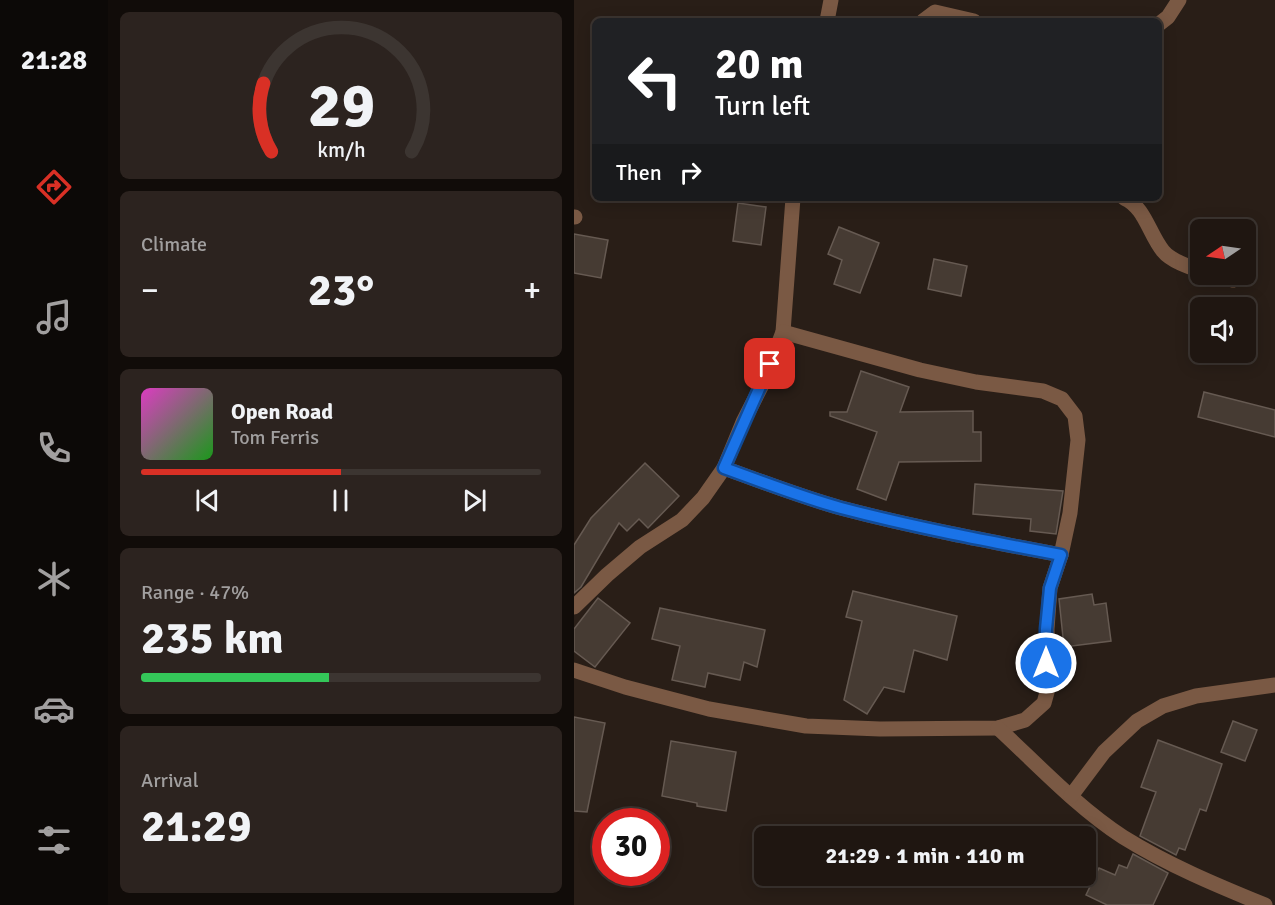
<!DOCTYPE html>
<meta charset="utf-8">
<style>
:root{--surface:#1f1611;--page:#2c231f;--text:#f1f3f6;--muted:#a19f9f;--line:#3c3531;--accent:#d93025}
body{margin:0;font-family:Signika,sans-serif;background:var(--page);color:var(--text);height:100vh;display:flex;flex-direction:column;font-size:22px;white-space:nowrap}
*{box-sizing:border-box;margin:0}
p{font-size:20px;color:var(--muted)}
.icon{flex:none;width:33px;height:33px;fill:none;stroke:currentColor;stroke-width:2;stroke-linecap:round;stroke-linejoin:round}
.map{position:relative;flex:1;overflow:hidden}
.panel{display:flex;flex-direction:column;gap:12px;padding:12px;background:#110c09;width:466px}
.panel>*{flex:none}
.guide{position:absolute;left:18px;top:18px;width:570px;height:183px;border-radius:9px;box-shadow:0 3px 15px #0003,0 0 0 2px var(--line);background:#202124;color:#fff;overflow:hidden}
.needle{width:39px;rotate:257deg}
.fabs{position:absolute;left:616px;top:219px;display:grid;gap:12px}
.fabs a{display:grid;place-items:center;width:66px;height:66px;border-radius:9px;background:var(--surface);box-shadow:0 3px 15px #0003,0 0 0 2px var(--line);font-size:30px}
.speed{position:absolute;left:18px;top:808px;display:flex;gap:12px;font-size:30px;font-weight:700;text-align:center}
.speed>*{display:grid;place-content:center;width:78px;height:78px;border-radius:50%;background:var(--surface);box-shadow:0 3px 15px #0003,0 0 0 2px var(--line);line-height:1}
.speed .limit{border:9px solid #d22;background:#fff;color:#111}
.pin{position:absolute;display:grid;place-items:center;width:51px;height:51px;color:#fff;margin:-26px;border-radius:12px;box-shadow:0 3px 9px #0006}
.me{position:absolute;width:66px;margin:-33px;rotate:0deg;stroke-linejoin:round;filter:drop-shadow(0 0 4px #0008)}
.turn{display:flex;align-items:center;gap:21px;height:126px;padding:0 24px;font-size:27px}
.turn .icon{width:78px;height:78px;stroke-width:2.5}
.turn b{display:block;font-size:42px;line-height:51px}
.then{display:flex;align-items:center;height:57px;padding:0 24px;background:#0003;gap:12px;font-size:22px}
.big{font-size:45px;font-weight:800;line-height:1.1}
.panel .widget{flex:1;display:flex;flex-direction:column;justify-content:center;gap:9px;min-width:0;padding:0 21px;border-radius:9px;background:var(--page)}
.panel .dial{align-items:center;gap:0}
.dial svg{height:156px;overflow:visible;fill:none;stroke:var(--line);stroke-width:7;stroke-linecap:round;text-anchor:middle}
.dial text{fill:var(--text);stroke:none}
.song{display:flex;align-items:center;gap:18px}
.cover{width:72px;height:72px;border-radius:9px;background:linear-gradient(135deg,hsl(310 70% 55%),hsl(120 70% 35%))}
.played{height:6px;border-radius:3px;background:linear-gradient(90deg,var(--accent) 50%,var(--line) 50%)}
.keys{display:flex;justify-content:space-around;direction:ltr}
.heat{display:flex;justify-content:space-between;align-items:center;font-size:33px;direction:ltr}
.charge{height:9px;border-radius:4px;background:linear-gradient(90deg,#34c759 47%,var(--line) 0)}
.trip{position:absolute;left:180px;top:826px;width:342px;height:60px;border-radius:9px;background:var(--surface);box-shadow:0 3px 15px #0003,0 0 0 2px var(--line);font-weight:800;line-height:60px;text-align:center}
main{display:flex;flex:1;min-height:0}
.menu{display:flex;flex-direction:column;width:108px;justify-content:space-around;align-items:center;background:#0c0907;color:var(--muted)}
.menu .icon{width:42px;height:42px}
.menu .current{color:var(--accent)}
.menu b{font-size:27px;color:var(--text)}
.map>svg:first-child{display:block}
.building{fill:#463b33;stroke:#665a52;stroke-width:1.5}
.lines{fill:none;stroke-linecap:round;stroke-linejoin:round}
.minor{stroke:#7a5944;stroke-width:15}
.route-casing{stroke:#114b97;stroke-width:15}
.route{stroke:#1a73e8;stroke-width:10}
</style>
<main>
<nav class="menu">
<b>21:28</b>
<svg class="icon current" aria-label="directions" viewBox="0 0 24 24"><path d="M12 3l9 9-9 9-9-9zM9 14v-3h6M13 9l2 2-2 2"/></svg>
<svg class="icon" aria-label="music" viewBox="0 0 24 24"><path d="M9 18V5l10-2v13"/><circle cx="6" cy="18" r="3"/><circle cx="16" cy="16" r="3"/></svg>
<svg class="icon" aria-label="phone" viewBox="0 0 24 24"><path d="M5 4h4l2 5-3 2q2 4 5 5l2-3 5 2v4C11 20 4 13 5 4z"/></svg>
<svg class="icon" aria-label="climate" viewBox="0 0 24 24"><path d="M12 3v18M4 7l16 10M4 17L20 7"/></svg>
<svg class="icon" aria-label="car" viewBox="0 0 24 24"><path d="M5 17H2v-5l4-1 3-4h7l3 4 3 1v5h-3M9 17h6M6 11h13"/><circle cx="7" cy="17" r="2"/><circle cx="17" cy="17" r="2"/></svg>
<svg class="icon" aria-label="filters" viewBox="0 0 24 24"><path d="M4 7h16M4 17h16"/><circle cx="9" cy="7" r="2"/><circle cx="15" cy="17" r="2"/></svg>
</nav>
<section class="panel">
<div class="widget dial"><svg viewBox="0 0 100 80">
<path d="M14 69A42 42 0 1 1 86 69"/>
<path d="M14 69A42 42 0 0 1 10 34" stroke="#d93025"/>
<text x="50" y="56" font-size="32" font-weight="700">29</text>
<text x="50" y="72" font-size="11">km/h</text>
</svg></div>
<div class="widget"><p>Climate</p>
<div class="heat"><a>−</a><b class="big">23°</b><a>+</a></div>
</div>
<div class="widget">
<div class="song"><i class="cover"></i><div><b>Open Road</b><p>Tom Ferris</p></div></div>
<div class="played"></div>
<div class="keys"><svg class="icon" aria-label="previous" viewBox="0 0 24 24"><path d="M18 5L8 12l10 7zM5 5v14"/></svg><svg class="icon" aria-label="pause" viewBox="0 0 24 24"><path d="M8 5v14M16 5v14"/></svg><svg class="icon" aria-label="next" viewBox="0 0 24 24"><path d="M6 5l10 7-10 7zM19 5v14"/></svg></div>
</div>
<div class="widget"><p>Range · 47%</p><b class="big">235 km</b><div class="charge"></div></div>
<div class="widget"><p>Arrival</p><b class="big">21:29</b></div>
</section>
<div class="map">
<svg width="701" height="905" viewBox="0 0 701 905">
<rect width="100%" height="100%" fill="#291e17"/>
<g class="building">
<polygon points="164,203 192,207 187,245 159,241"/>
<polygon points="265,227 305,243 286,293 260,284 268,260 254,254"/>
<polygon points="0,234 34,240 27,278 0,273"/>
<polygon points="360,259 393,266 387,296 354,289"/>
<polygon points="287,371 335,387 326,412 399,411 399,432 407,432 407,461 325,462 312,500 283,489 303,432 256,416 256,412 273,412"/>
<polygon points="630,392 701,410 701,437 624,417"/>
<polygon points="71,463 105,496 74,528 65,519 53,531 45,523 7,587 0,593 0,545 17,518"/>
<polygon points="401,484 489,491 482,534 456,531 457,519 399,514"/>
<polygon points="279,591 383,616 373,660 340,650 330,692 310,687 293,714 270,700 288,621 272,617"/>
<polygon points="518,594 520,605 532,603 537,641 490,647 485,599"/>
<polygon points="24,598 56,623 21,667 0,651 0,629"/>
<polygon points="86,608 191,630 183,667 170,662 166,680 134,673 131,687 98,680 106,646 78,639"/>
<polygon points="0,717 31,723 13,812 0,811"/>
<polygon points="659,721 683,730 671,761 647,752"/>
<polygon points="584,740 648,764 632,811 626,809 611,850 605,848 602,855 566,836 582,792 567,787"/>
<polygon points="97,741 162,752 152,811 123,806 123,803 88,796"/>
<polygon points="559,854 594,873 579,905 533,905 512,895 525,868 541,875 545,865 553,868"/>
</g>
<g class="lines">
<g class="minor">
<polyline points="253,21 257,0"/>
<polyline points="349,21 361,12 400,21"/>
<polyline points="585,24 594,17 605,0"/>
<path d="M550 198C571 207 575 234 589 251 597 261 615 267 627 271"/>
<polyline points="0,217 1,217"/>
<polyline points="640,274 659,280"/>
<path d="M150 468C189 482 227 497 267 508 339 527 413 541 487 555"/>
<polyline points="0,607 33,575 66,547 108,520 129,498 150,468 169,422 190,381 209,332 219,198"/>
<polyline points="0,670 51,687 135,709 232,726 306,729 424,728 451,720 470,703 475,685 473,629 476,588 487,555 496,513 504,440 501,416 488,399 469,391 402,382 346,370 209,332"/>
<path d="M424 728C464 765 503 807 549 837 594 865 642 885 691 905"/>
<polyline points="497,796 530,752 563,721 589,706 622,696 701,685"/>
</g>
</g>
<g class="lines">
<g class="route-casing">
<path id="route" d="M196 364 150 468C189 482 227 497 267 508 339 527 413 541 487 555L476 588 472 629V663"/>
</g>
<use href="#route" class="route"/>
</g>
</svg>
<div class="fabs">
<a><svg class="needle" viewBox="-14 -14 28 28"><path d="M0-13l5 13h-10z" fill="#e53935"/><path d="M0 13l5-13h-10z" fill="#a19f9f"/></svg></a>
<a><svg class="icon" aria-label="sound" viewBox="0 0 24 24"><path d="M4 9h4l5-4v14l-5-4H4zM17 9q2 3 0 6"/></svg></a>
</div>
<div class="speed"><div class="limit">30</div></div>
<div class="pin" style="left:196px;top:364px;background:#d93025"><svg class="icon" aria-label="arrive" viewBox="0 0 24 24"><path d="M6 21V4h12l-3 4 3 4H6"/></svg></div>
<svg class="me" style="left:472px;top:663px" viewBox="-20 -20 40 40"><circle r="17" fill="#1a73e8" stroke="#fff" stroke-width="3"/><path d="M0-11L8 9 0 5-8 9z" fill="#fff"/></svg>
<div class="trip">21:29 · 1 min · 110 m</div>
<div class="guide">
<div class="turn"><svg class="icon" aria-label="left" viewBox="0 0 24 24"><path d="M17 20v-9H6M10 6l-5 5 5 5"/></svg><div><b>20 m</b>Turn left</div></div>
<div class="then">Then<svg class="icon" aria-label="right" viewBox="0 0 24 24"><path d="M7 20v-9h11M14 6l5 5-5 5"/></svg></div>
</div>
</div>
</main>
